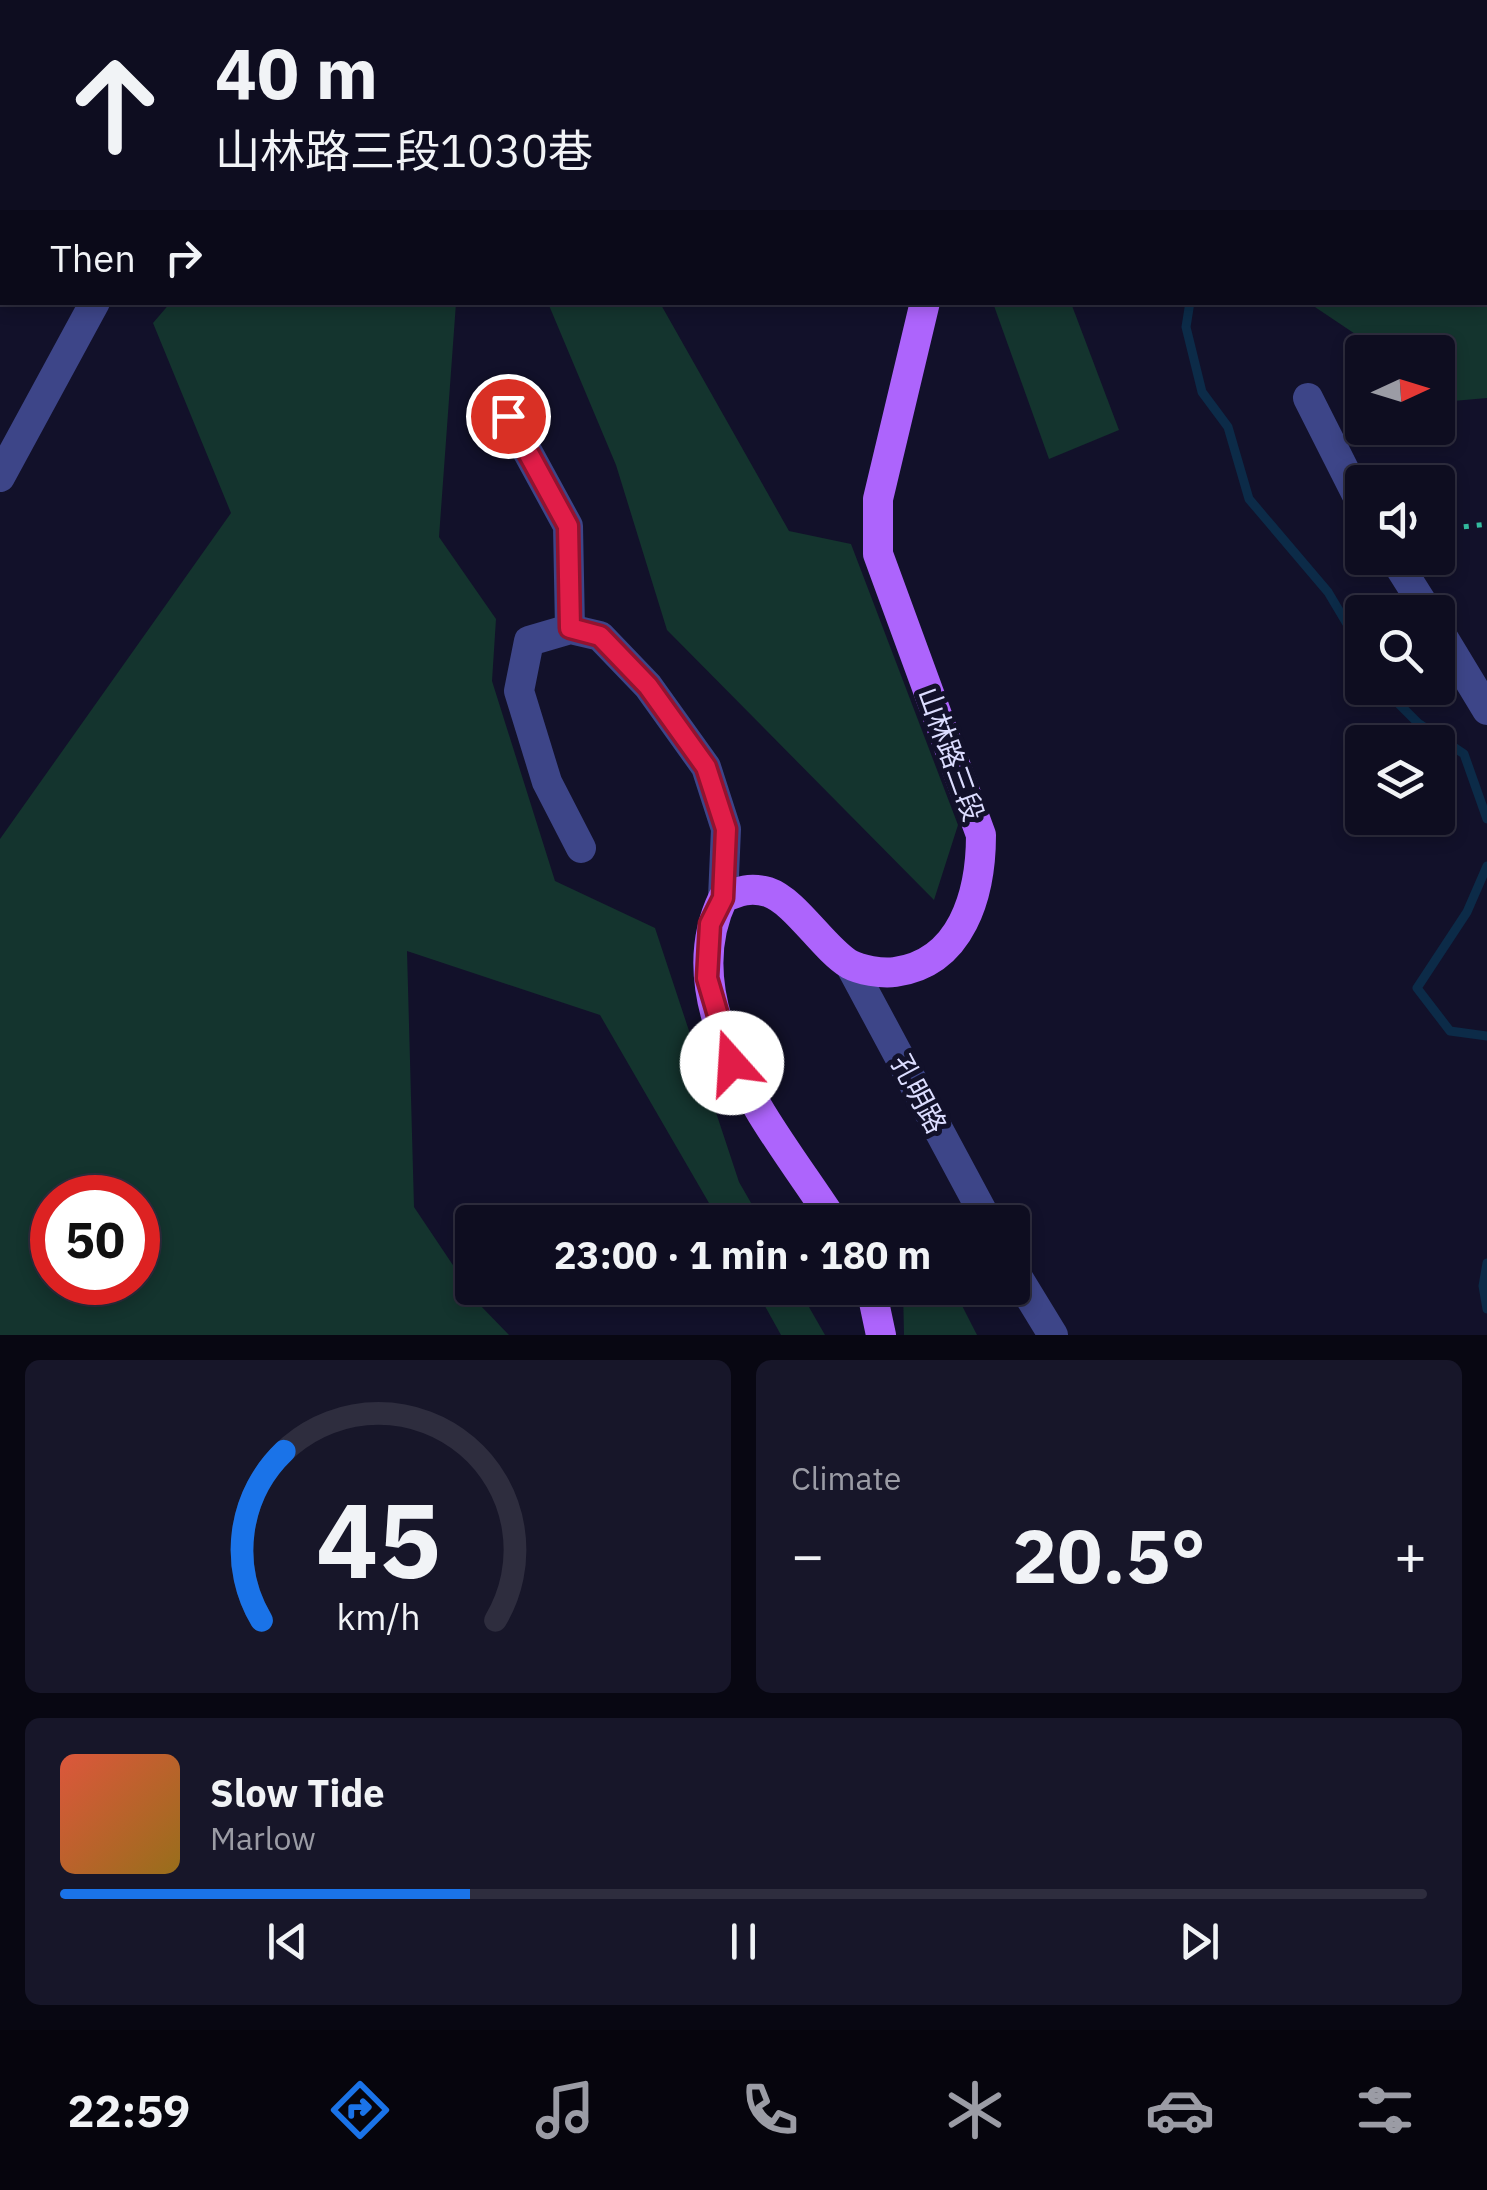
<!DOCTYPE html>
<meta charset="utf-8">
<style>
:root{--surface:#0e0d20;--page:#171629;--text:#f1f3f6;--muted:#9b9ca5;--line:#2e2d3e;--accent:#1a73e8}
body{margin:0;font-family:"IBM Plex Sans","Noto Sans TC",sans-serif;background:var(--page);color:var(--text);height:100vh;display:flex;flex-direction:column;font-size:38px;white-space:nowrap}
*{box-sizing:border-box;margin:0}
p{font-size:32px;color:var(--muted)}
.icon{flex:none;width:55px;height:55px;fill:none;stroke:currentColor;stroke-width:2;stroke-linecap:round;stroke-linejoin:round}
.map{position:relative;height:1335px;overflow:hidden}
.sheet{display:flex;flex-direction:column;gap:25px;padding:25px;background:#080712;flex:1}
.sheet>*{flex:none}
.guide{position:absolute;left:0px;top:0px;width:1488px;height:305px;box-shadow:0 5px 15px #0003,0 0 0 2px var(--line);background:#0e0d20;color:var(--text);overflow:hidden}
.needle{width:65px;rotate:86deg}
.tools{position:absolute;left:1345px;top:335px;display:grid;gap:20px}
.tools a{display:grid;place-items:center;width:110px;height:110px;border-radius:10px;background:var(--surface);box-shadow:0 5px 15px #0003,0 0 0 2px var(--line);font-size:50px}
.speed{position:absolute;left:30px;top:1175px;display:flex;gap:20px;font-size:50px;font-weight:700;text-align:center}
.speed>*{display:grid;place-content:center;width:130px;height:130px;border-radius:50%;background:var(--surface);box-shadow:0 5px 15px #0003,0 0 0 2px var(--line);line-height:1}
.speed .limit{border:15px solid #d22;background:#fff;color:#111}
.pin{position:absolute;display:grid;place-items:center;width:85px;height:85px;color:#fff;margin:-42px;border:5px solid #fff;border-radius:50%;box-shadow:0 2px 10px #0007}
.me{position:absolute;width:110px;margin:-55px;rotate:341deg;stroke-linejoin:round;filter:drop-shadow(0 0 8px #0008)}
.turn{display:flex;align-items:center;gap:35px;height:210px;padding:0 50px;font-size:45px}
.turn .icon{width:130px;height:130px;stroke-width:2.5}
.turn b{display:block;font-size:70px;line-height:85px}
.then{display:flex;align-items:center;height:95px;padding:0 50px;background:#0003;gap:20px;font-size:38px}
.big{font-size:75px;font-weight:700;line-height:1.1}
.sheet .widget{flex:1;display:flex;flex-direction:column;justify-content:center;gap:15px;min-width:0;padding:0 35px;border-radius:15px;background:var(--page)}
.sheet .dial{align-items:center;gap:0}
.dial svg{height:260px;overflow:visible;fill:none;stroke:var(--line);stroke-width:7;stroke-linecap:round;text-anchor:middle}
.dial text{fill:var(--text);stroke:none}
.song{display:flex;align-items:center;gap:30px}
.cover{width:120px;height:120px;border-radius:15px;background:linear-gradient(135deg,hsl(10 70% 55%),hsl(40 70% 35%))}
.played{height:10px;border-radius:5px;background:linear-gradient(90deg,var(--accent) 30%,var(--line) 30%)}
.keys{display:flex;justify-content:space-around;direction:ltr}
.heat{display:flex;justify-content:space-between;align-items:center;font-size:55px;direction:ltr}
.sheet .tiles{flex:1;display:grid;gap:25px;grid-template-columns:1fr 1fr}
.widget:last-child{grid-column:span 2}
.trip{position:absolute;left:455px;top:1205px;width:575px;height:100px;border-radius:10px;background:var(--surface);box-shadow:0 5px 15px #0003,0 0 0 2px var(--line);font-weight:700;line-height:100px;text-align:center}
.tabs{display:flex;height:160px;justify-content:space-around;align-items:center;background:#06050d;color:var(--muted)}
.tabs .icon{width:70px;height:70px}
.tabs .active{color:var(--accent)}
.tabs b{font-size:45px;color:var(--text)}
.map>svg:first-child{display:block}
.green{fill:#14342e;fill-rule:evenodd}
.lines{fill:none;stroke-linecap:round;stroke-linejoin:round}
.stream{stroke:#0c2b48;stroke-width:9}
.path{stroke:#33ba9e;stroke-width:5;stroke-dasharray:5 8;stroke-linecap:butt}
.minor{stroke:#3d4588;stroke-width:30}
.major{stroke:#ad64fc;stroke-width:30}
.route-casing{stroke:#92132f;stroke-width:25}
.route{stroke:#e11d48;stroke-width:18}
.labels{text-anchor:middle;stroke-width:10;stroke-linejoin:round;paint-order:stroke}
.street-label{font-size:28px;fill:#dbdcfe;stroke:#12112a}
</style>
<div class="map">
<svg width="1487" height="1335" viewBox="0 0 1487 1335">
<rect width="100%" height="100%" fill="#12112a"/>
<g class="green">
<polygon points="1408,0 1487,0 1487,398 1453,401 1438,390 1438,352 1382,352 1309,303 1485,302 1485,2"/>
<path d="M171 302 456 303 439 537 496 619 492 681 555 881 655 928 739 1182 762 1222H720L600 1015 407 951 414 1207 479 1304 509 1335H0V839L231 513 153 323ZM52 1198H138V1282H52Z"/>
<polygon points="548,303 660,303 789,531 851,544 958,825 934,900 667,630 616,465"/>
<polygon points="993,303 1071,303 1119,430 1049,459"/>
<polygon points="755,1288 798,1288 825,1335 781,1335"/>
<polygon points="903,1288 953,1288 977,1335 904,1335"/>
</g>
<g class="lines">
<g class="stream">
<polyline points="1343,0 1343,2"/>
<polyline points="1190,302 1186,327 1202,392 1228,427 1249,499 1328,592 1362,649"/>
<polyline points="1383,688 1418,723 1464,754 1487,819"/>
<polyline points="1487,866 1467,912 1417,988 1450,1031 1487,1036"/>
<polyline points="1487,1263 1483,1286 1487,1309"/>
</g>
<polyline class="path" points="1438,530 1487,524"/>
<g class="minor">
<polyline points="58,0 59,2"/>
<polyline points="709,0 712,2"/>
<polyline points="292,2 293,0"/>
<polyline points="1308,398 1362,505"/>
<polyline points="508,416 568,526 570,629"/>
<polyline points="0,477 95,302"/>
<polyline points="1394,558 1428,612"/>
<polyline points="1438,629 1487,710"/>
<polyline points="581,848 547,782 519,691 529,641 570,629 600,636 648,686 706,767 726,829 723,898"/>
<polyline points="850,965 988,1222"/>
<polyline points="1012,1268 1053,1335"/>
</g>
<g class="major">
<polyline points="857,0 858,2"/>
<path d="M834 1222C776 1132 669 1010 723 898 739 891 750 887 768 892 795 901 823 948 849 964 860 970 882 974 895 972 962 963 981 894 981 835L878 554V499L925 302"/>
<polyline points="871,1288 881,1335"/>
</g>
</g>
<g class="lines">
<g class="route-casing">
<polyline id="route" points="508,416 568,526 570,628 600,636 648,686 706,767 726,829 723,898 710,924 707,978 732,1063"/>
</g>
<use href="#route" class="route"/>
</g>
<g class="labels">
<g class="street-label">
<text transform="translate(951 754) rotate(70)" y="10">山林路三段</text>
<text transform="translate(919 1094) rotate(62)" y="10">孔明路</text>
</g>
</g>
</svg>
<div class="tools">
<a><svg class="needle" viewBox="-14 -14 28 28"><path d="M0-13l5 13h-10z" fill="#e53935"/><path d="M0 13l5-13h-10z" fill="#9b9ca5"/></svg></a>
<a><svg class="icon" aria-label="sound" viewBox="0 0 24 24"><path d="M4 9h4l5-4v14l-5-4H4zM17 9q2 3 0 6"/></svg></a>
<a><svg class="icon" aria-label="search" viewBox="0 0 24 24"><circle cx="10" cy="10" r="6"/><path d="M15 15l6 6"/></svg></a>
<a><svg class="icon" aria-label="layers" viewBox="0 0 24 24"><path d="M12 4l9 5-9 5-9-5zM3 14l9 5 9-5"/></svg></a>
</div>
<div class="speed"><div class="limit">50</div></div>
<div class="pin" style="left:508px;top:416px;background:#d93025"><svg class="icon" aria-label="arrive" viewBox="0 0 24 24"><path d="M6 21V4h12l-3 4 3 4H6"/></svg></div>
<svg class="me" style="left:732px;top:1063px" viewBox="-20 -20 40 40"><circle r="19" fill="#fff"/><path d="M0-13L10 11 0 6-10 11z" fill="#e11d48"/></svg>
<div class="trip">23:00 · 1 min · 180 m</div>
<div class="guide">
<div class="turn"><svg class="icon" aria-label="ahead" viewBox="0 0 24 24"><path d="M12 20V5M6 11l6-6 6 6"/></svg><div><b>40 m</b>山林路三段1030巷</div></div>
<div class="then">Then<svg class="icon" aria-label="right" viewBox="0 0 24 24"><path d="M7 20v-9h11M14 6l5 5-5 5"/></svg></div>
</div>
</div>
<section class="sheet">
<div class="tiles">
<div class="widget dial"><svg viewBox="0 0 100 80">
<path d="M14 69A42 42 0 1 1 86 69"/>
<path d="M14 69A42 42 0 0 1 21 17" stroke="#1a73e8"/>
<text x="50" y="56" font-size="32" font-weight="700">45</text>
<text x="50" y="72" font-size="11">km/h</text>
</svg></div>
<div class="widget"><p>Climate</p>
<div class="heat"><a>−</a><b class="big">20.5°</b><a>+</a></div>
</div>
<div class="widget">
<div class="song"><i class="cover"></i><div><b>Slow Tide</b><p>Marlow</p></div></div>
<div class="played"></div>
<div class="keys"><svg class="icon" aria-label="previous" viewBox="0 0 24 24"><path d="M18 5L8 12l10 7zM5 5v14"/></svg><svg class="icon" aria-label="pause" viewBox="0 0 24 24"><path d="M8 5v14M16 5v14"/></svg><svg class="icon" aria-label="next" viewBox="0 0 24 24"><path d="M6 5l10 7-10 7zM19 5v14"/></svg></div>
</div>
</div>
</section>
<nav class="tabs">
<b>22:59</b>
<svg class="icon active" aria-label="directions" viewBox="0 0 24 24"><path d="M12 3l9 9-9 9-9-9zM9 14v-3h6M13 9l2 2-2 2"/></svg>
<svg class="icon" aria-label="music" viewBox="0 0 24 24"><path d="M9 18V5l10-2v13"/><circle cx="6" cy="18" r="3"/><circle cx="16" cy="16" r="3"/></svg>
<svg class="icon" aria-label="phone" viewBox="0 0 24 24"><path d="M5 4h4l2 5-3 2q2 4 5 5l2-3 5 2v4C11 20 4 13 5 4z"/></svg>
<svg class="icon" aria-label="climate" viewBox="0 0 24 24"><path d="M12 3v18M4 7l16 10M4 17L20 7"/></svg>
<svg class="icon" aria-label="car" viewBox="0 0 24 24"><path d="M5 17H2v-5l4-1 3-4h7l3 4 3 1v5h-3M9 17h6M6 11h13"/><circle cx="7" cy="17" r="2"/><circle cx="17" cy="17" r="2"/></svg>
<svg class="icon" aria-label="filters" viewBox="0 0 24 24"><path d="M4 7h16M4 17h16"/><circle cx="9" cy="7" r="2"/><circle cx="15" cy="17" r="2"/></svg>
</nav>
